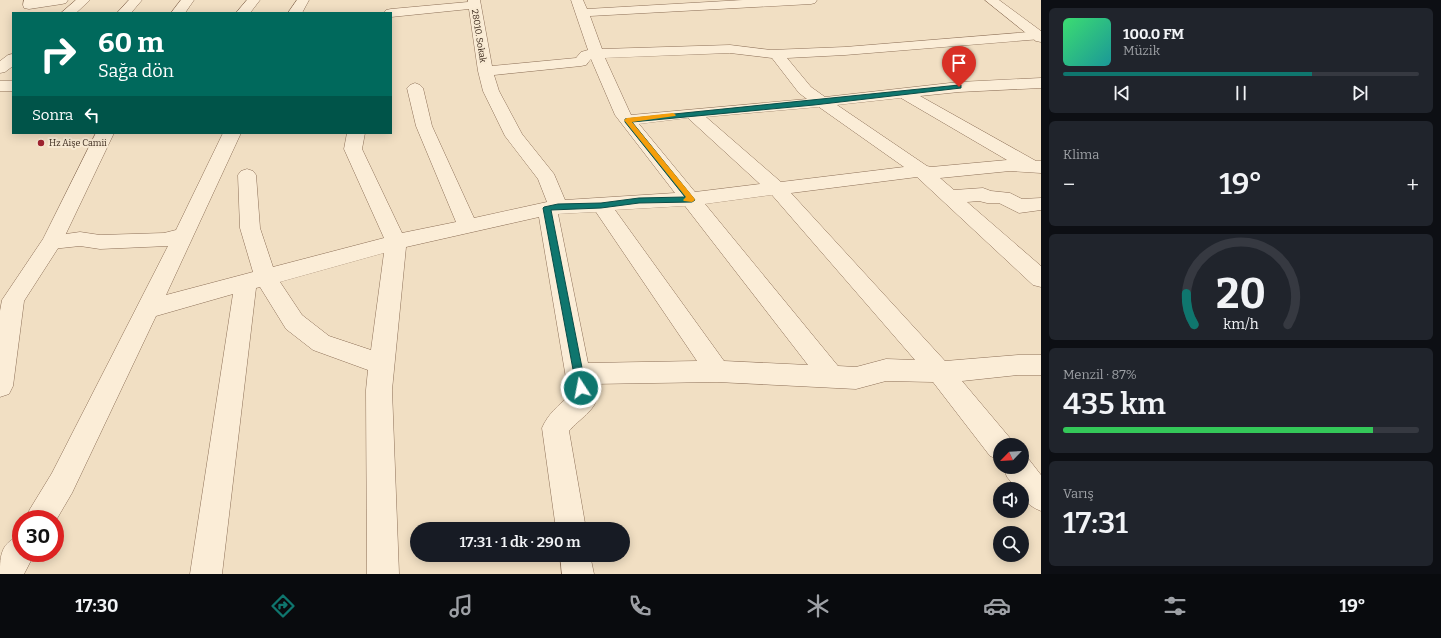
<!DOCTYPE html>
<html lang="tr">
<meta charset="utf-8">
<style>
:root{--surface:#171b24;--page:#20242c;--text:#f1f3f6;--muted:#9ea1a6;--line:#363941;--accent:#0f766e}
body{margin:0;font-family:Bitter,serif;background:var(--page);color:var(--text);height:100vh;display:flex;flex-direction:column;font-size:15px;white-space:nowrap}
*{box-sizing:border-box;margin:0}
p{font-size:13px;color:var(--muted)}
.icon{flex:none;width:22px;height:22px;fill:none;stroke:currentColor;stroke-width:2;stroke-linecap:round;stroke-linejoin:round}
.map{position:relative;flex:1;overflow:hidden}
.drawer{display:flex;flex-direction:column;gap:8px;padding:8px;background:#0d0f14;width:400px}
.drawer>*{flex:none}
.hud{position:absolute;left:12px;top:12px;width:380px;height:122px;border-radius:0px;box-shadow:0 2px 10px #0003;background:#00695c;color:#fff;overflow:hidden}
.needle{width:26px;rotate:245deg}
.controls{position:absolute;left:993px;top:438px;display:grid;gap:8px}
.controls a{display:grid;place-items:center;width:36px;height:36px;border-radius:50%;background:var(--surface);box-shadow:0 2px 10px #0003;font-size:20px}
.speed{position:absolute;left:12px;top:510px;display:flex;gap:8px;font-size:20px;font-weight:700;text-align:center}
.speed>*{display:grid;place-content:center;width:52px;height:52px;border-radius:50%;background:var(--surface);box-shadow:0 2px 10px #0003;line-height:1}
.speed .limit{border:6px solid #d22;background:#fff;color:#111}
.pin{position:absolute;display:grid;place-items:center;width:34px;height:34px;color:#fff;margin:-41px -17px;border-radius:50% 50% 50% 0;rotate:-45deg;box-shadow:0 0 4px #0007}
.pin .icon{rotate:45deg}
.me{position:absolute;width:44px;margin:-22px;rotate:349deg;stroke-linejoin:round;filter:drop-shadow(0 0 3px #0008)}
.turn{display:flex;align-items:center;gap:14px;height:84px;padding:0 20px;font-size:18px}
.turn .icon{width:52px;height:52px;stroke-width:2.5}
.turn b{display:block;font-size:28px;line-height:34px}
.then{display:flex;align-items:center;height:38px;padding:0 20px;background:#0003;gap:8px;font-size:15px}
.big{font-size:30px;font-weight:600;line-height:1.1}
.drawer .widget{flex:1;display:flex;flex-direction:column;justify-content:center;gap:6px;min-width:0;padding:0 14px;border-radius:6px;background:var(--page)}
.drawer .dial{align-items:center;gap:0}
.dial svg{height:104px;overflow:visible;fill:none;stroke:var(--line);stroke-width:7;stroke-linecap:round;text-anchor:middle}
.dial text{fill:var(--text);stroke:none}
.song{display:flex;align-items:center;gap:12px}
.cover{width:48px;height:48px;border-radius:6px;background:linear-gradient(135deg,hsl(140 70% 55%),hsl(180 70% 35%))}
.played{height:4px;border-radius:2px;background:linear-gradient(90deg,var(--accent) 70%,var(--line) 70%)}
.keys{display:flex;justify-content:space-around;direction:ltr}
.heat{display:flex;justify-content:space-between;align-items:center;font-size:22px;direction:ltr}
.charge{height:6px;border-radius:3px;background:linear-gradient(90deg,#34c759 87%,var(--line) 0)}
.trip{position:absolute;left:410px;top:522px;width:220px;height:40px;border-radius:20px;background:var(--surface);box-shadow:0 2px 10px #0003;font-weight:600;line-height:40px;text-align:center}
.tabs{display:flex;height:64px;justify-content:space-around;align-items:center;background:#090b0e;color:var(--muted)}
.tabs .icon{width:28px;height:28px}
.tabs .on{color:var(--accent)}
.tabs b{font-size:18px;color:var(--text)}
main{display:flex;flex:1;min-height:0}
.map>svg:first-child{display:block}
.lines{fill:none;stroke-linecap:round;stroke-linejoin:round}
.minor-casing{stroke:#8d7058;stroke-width:1}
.tertiary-casing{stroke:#8d7058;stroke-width:1}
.minor{fill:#fbedd7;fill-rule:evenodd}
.tertiary{fill:#fbedd7;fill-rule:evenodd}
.route{fill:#0f766e;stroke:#0a4d48}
.slow{fill:#f59e0b}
.poi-dot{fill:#a02430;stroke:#f8ead3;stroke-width:1.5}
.labels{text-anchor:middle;stroke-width:4;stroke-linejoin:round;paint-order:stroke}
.far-street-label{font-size:9px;fill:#3c2a1d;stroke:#f8ead3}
.far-poi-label{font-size:9px;fill:#3c2a1d;stroke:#f8ead3;text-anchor:start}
</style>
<main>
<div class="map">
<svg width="1041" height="574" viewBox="0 0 1041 574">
<rect width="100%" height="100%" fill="#f1dfc3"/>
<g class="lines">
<g class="minor-casing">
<g id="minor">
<polygon points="24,0 68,0 66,3 62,4 29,9 24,8 23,5"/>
<polygon points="76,0 90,0 76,13 61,13"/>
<polygon points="129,0 142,0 131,13 117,13"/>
<polygon points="181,0 194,0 185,13 171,13"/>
<polygon points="247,0 260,0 250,13 236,13"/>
<polygon points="297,0 309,0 302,13 288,13"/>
<path d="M468 0H480L492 66 576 58 581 52 588 50 571 0H583L587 9 743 0H817L815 3 811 4 590 16 602 49 730 45 771 50 845 47 1041 31V39L845 55 787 58 811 87 825 97 959 82 1041 78V88L959 92 920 96 1036 161H1041V173L1010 171 940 178 954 190 983 188 991 191 1010 193 1022 199 1041 198V210L1019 213 999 203H987L979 201 967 202 1041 266V287L1033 285 917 177 791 193 945 361 1018 355H1041V375H1018L962 381 1010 438 1013 445H1000V460L990 456 933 382 886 381 856 389 717 382 592 384C593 389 596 395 596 400 595 410 575 423 569 431L586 529H556L542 428C548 414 558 406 569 396L539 217 406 247 392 390 399 574H367L366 390 368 370 313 350 286 329 260 287 256 288 222 574H190L233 294 156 316 72 493 55 522V519H25L30 509 52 473 168 246 100 249 80 246 52 249 45 247 42 242 45 237 80 232 100 235 164 233 176 230 223 133H241L166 295 253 272 240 228 238 175 241 171 247 169 253 171 256 175 260 228 273 267 384 238 344 149 347 133H365L362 149 402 233 456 222 416 126 407 88 410 85 415 83 420 85 423 88 432 126 474 218 547 202 538 179 505 136 483 91 478 71 469 9 391 17V13H384L386 10 391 9 468 2ZM730 53 772 58 799 93 807 99 631 115 605 58ZM591 59 615 115 675 193 565 200 554 174 522 134 499 91 494 75 581 66 586 65ZM901 98 1007 160 931 167 927 166 837 105ZM819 107 904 167 781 182 706 117ZM688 118 760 184 695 192 639 124ZM772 195 915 360 886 359 856 367 838 366 705 204ZM685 206 808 365 724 361 615 210ZM596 212 697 361 588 363 558 214ZM384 253 371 350 329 336 302 315 280 282Z"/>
<polygon points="13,54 13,66 5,72 0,73 0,61 8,55"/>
<path d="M1022 456 1027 457 1041 475V511C1031 507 1022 501 1022 489H1017L1007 477 1003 467H1022Z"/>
<path d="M21 535V553H35L24 574H0C0 554 1 543 21 535Z"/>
<polygon points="560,555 590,555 594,574 562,574"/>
</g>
</g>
<g class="tertiary-casing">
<g id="tertiary">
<polygon points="985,0 999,0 1041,31 1041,42 1036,41"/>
<rect x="0" y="81" width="13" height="10"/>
<polygon points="96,133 114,133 62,242 24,301 13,386 9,394 0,397 0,311 2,300 43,239"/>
</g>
</g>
<use href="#minor" class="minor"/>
<use href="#tertiary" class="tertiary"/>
</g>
<polygon class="route" points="959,85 961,85 961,88 814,105 632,122 695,200 692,202 639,203 601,208 551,210 586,388 584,391 581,392 577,391 543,208 544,207 558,204 601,203 639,198 685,197 625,122 625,119"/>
<polygon class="slow" points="673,113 676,115 675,116 632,122 694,198 695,200 692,202 684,201 683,200 686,197 624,120 627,118"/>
<circle class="poi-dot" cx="41" cy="143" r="4"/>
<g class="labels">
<g class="far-street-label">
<text transform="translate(479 36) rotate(81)" y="3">28010. Sokak</text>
</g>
<g class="far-poi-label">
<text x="49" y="146">Hz Aişe Camii</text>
</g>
</g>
</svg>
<div class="controls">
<a><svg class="needle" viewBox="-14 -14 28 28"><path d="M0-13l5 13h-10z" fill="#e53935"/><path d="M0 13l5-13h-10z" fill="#9ea1a6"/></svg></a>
<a><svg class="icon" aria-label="sound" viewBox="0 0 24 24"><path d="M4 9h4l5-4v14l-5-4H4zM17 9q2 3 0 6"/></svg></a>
<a><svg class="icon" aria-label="search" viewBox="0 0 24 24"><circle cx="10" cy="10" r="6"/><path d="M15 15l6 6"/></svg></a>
</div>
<div class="speed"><div class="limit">30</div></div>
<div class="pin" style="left:959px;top:87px;background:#d93025"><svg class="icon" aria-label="arrive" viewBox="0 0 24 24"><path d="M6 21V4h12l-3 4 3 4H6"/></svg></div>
<svg class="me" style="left:581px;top:388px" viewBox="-20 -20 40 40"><circle r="17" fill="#0f766e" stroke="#fff" stroke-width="3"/><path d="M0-11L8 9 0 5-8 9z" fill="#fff"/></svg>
<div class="trip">17:31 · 1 dk · 290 m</div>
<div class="hud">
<div class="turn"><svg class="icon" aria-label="right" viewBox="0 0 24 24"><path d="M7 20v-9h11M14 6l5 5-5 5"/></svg><div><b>60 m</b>Sağa dön</div></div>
<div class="then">Sonra<svg class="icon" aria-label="left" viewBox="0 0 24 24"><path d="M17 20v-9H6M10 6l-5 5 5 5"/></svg></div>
</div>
</div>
<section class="drawer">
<div class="widget">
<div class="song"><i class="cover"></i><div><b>100.0 FM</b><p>Müzik</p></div></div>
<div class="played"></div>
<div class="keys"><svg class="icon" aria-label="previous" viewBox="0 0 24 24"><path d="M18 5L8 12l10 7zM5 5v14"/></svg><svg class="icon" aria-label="pause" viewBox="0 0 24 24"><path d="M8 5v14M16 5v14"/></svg><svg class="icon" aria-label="next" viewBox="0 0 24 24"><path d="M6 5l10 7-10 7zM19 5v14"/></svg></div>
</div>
<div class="widget"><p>Klima</p>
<div class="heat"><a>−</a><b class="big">19°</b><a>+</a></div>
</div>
<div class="widget dial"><svg viewBox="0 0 100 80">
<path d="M14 69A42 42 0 1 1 86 69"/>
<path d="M14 69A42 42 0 0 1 8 45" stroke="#0f766e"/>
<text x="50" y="56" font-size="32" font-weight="700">20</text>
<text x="50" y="72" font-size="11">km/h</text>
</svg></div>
<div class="widget"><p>Menzil · 87%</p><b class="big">435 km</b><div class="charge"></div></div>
<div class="widget"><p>Varış</p><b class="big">17:31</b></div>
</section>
</main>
<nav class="tabs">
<b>17:30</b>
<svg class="icon on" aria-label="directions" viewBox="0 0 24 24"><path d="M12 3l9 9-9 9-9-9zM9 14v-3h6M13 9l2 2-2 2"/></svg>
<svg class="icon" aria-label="music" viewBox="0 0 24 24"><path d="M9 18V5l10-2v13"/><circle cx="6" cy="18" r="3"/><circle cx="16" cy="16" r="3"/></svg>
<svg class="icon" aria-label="phone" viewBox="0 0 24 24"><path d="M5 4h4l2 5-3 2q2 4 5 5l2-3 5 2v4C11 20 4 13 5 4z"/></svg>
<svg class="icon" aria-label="climate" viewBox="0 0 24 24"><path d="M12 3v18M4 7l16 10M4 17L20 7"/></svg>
<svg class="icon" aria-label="car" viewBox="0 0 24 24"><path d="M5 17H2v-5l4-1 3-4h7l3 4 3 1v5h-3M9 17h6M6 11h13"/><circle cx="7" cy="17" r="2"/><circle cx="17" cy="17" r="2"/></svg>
<svg class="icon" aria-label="filters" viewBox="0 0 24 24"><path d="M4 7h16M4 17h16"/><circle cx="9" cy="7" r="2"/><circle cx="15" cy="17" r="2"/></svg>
<b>19°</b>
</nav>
